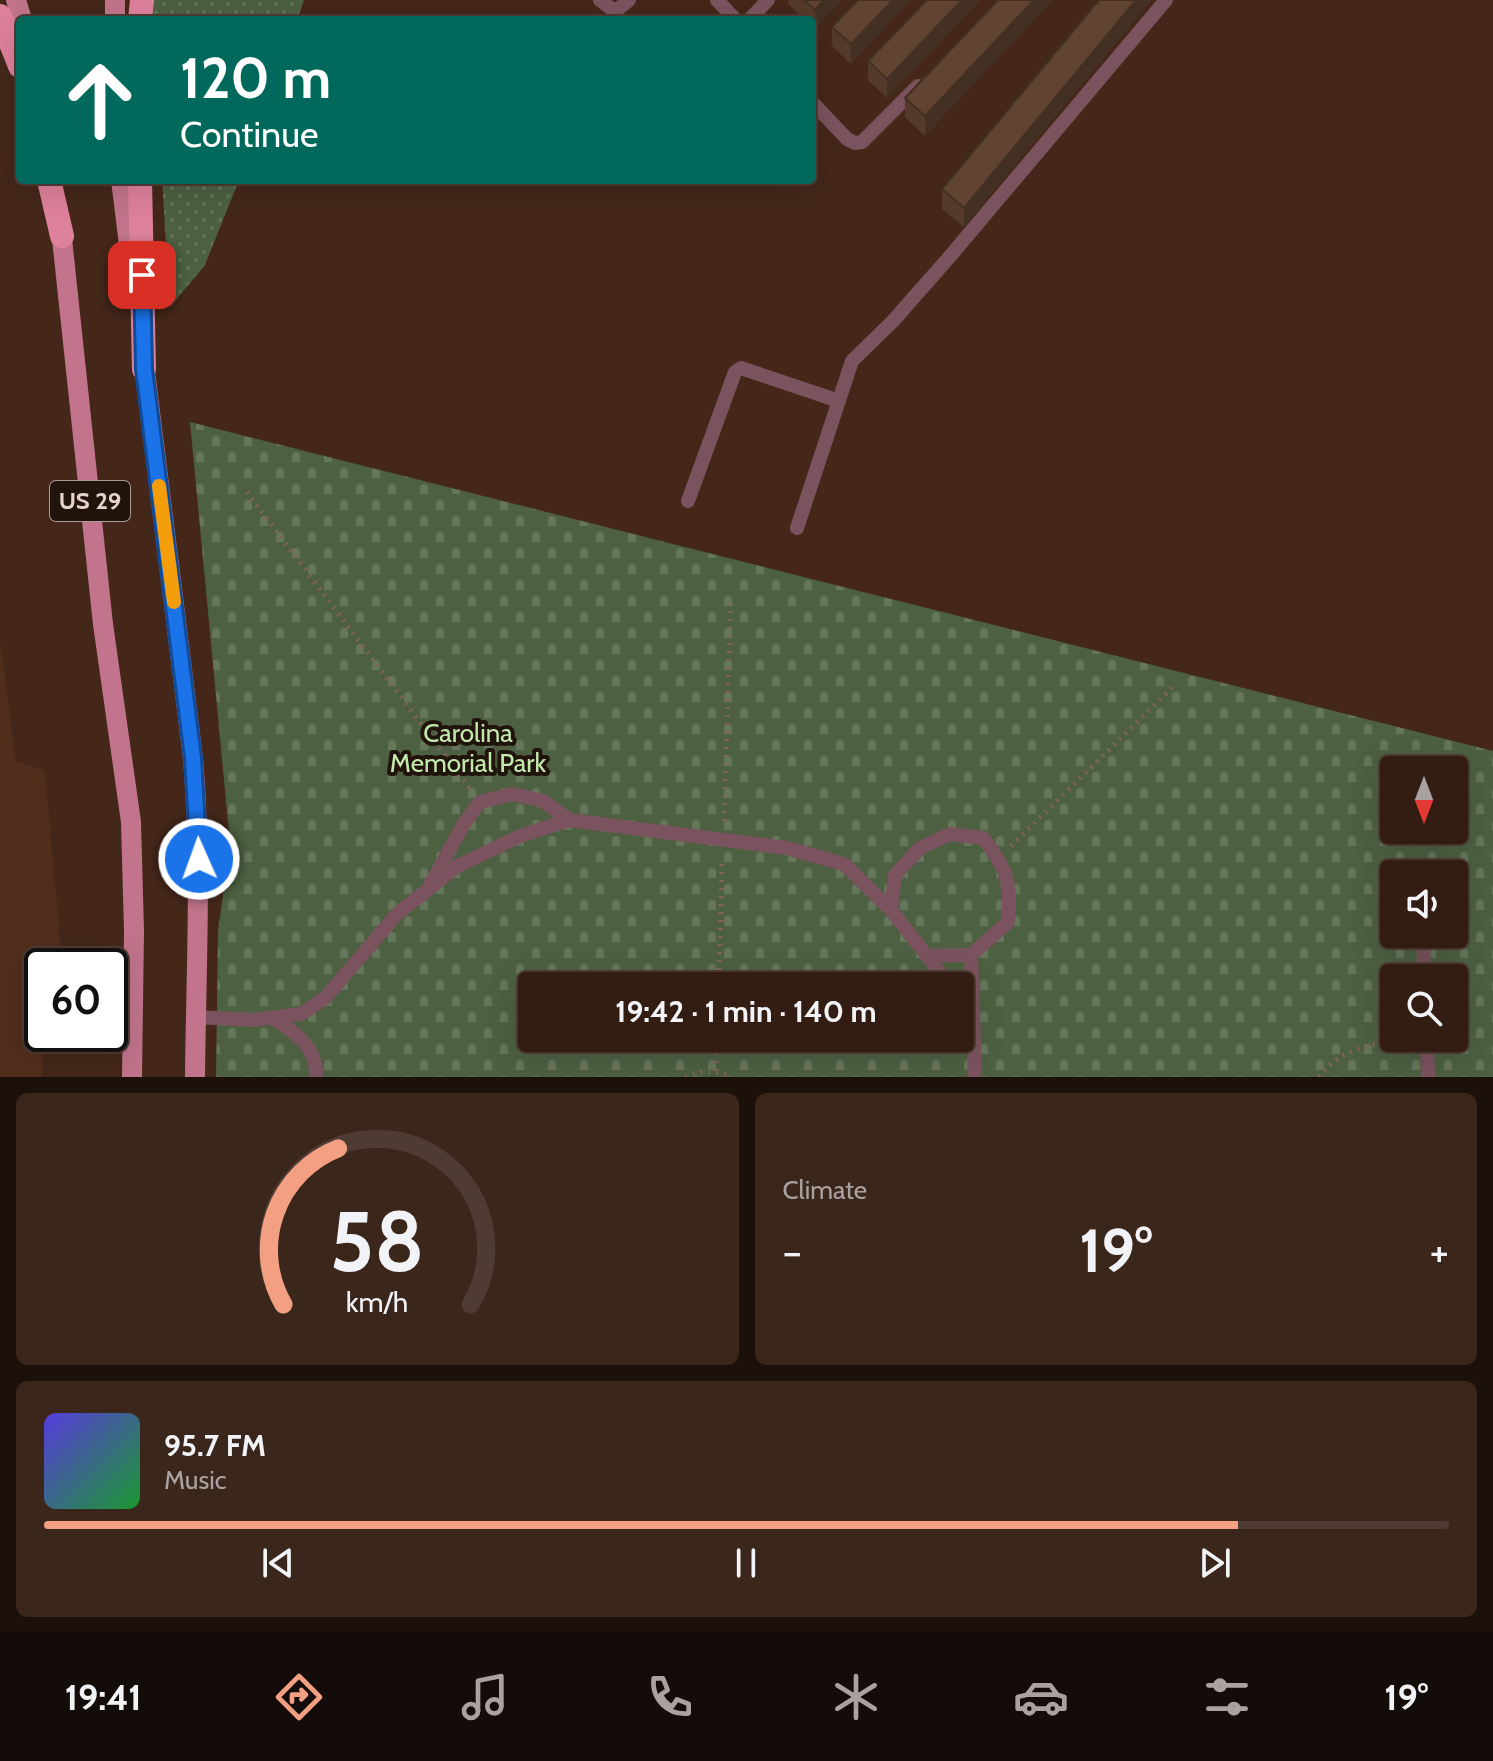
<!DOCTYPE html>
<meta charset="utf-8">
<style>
:root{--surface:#331d13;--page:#3b261c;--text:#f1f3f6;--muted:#a9a2a0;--line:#4e3b33;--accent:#f39f82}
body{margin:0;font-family:Cabin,sans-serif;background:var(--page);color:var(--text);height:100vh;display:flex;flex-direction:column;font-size:30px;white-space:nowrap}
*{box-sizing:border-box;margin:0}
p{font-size:26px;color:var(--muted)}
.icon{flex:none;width:44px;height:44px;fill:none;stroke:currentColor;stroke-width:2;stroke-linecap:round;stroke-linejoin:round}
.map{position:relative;height:1077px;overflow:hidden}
.side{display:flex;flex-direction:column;gap:16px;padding:16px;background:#1c100a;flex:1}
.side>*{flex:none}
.top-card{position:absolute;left:16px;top:16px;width:800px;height:168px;border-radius:8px;box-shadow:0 8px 32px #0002,0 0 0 2px var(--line);background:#00695c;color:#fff;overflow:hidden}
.needle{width:52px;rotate:180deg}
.buttons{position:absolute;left:1380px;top:756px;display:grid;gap:16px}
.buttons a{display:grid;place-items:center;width:88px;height:88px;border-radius:8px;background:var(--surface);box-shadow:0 8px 32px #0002,0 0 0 2px var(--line);font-size:40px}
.speed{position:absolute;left:24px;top:948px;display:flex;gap:16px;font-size:40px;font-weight:700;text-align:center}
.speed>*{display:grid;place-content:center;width:104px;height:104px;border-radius:50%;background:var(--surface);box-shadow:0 8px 32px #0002,0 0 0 2px var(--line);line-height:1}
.speed .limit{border:4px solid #111;border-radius:12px;background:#fff;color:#111}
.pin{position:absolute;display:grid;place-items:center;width:68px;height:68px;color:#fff;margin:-34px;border-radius:16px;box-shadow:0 4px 12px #0006}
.me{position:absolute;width:88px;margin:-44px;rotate:358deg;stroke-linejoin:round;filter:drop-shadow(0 0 6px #0008)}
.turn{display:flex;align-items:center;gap:28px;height:168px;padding:0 32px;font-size:36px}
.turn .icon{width:104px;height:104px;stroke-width:2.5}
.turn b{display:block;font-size:56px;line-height:68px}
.big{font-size:60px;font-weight:700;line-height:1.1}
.side .widget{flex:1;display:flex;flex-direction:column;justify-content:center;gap:12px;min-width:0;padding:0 28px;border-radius:12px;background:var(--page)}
.side .dial{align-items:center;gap:0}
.dial svg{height:208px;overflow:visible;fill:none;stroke:var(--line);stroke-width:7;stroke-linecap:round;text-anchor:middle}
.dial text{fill:var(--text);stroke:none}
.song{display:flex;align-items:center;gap:24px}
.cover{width:96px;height:96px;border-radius:12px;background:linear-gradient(135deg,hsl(250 70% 55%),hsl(130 70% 35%))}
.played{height:8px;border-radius:4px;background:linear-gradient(90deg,var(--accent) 85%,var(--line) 85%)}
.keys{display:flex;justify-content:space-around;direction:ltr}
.heat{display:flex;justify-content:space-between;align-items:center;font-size:44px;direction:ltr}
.side .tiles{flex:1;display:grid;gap:16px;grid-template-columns:1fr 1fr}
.widget:last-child{grid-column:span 2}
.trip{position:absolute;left:518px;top:972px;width:456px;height:80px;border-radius:8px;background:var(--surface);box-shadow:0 8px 32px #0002,0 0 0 2px var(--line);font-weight:700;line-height:80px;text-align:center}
.menu{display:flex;height:128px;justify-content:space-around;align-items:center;background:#140c08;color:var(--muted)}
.menu .icon{width:56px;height:56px}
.menu .on{color:var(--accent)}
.menu b{font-size:36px;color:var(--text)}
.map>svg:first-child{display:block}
.built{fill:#512e1c}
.grass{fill:url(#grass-dots)}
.cemetery{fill:url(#cemetery-stones);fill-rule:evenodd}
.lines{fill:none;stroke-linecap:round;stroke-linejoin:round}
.path{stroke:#7e6559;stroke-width:5;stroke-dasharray:2 6;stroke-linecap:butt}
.lane{stroke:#7a535e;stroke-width:14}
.primary{stroke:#c1748b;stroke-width:20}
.highway{stroke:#de819d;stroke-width:24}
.wall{fill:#533a2a}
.shaded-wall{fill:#433022}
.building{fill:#604431;stroke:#433022;stroke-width:2}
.route-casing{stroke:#114b97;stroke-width:20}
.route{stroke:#1a73e8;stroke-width:14}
.slow{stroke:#f59e0b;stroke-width:14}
.labels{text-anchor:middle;stroke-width:8;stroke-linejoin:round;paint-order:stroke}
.shield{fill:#21140d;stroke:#aa9991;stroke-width:2}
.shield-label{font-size:24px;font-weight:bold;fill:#e5d2c9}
.park-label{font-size:26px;fill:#c3e9ad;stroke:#21140d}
</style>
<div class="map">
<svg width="1493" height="1077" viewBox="0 0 1493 1077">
<defs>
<pattern id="grass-dots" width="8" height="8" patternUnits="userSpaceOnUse" patternTransform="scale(2)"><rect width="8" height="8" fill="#4d6041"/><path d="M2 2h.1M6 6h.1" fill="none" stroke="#66765b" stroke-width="1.8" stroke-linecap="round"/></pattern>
<pattern id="cemetery-stones" width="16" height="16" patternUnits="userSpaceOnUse" patternTransform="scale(2)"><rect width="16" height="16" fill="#4d6041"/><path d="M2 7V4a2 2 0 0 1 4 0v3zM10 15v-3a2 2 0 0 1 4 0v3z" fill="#66765b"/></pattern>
</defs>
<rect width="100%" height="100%" fill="#442719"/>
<polygon class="built" points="0,641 16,761 45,771 62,963 59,966 42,966 43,1077 0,1077"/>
<g class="grass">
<polygon points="150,0 304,0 297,20 149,20"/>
<polygon points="162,180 239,180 205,265 170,307"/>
</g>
<path class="cemetery" d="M190 422 1493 751V1077H216L218 932 230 843ZM1394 770H1454V830H1394ZM1394 874H1454V934H1394ZM1394 978H1454V1038H1394ZM532 986H960V1038H532Z"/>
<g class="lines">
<g class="path">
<polyline points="247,492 470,789"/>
<polyline points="724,821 731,600"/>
<polyline points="1011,846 1175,685"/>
<polyline points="719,986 722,859"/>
<polyline points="716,1071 717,1038"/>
<path d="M685 1077C702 1070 715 1070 732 1077"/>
<path d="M1319 1077C1338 1049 1375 1043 1407 1038"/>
</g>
<g class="lane">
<polyline points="600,0 613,10 618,9 629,0"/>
<polyline points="717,0 736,20"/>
<polyline points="749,20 768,0"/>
<polyline points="812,102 847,139 855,143 862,142 918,86"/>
<polyline points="688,501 735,372 741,368 839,401"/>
<polyline points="797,528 852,361 893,321 952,254 1166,0"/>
<polyline points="431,883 465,822 480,802 512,794 543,801 569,820"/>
<path d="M891 910 895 875 920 848 950 834 983 838C1008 870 1011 882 1008 922L971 955 927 956"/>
<polyline points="1423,934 1424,978"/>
<polyline points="971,955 975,1077"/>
<polyline points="195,1017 254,1020 301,1014 325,998 397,914 456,867 520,836 569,820 787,848 844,864 891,910 942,975 946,986"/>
<path d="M272 1017C294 1032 318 1047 316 1077"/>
<polyline points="960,1022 970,1047"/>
<polyline points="1427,1038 1428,1077"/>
</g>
<g class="primary">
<polyline points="16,0 22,20"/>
<polyline points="115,0 115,20"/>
<polyline points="121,180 133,277"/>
<polyline points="60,220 103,624 131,822 134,931 132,1077"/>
<path d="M143 356 193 758C202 865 196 970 195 1077"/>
</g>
<g class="highway">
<polyline points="0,16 20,66"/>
<polyline points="140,20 142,0"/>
<polyline points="49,180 62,236"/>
<polyline points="140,180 144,369"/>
</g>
</g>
<g class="wall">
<polygon points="788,0 842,0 815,29 812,27 812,20 805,20 788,4"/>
<polygon points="858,0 911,0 851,64 832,46 832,27"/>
<polygon points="927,0 980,0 887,98 868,80 868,61"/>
<polygon points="998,0 925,136 905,117 905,98"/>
<polygon points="1099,0 964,227 942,209 942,189"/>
</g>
<g class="shaded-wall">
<polygon points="824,0 842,0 815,29 815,10"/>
<polygon points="893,0 911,0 851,64 851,44"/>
<polygon points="962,0 980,0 887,98 887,79"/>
<polygon points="1034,0 1053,0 925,136 925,116"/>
<polygon points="1136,0 1152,0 964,227 964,208"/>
</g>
<g class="building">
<polygon points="804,0 824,0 815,10"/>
<polygon points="858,0 893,0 851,44 832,27"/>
<polygon points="927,0 962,0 887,79 868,61"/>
<polygon points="998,0 1034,0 925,116 905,98"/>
<polygon points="1099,0 1136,0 964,208 942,189"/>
</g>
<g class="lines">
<g class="route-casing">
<polyline id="route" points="142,275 144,369 193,758 199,859"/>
</g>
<use href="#route" class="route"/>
<polyline class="slow" points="159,486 174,602"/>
</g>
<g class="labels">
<rect class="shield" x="50" y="481" width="80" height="40" rx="6"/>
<g class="shield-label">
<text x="90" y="509">US 29</text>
</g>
<g class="park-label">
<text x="468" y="742">Carolina<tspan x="468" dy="30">Memorial Park</tspan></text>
</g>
</g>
</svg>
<div class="buttons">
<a><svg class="needle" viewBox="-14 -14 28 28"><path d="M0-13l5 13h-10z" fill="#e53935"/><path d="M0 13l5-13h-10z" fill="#a9a2a0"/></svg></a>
<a><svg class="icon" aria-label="sound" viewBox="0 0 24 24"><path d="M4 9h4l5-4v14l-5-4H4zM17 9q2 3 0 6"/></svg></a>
<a><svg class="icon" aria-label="search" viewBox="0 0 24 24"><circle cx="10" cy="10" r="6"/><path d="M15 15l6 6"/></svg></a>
</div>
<div class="speed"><div class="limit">60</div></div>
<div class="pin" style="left:142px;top:275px;background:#d93025"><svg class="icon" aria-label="arrive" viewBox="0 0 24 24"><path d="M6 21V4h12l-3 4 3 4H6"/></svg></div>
<svg class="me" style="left:199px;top:859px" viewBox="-20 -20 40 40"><circle r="17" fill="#1a73e8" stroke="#fff" stroke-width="3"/><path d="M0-11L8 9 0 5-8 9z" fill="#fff"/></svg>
<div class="trip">19:42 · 1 min · 140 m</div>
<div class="top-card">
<div class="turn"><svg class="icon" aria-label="ahead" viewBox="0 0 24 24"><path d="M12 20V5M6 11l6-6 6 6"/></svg><div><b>120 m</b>Continue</div></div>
</div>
</div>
<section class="side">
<div class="tiles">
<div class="widget dial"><svg viewBox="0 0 100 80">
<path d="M14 69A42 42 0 1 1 86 69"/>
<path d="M14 69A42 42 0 0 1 35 9" stroke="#f39f82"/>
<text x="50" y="56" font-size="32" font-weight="700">58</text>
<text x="50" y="72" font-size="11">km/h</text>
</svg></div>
<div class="widget"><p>Climate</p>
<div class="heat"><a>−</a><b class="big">19°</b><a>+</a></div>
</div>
<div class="widget">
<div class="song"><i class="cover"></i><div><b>95.7 FM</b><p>Music</p></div></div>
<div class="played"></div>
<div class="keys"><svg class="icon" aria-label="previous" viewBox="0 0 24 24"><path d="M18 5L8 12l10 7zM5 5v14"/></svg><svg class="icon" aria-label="pause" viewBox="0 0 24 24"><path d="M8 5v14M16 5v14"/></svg><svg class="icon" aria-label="next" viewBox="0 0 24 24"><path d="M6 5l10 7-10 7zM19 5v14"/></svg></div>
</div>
</div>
</section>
<nav class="menu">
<b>19:41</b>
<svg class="icon on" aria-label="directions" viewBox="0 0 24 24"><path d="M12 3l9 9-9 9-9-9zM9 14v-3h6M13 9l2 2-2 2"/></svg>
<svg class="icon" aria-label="music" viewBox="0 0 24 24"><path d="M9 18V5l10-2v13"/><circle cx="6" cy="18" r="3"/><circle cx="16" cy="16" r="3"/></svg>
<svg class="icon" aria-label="phone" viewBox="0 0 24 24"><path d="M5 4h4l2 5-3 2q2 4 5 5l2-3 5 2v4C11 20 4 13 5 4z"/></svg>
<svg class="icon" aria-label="climate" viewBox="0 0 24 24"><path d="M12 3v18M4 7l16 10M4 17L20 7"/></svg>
<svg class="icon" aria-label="car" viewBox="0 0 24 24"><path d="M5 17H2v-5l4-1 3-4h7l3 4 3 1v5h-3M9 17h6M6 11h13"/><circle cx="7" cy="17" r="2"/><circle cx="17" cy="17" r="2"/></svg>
<svg class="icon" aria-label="filters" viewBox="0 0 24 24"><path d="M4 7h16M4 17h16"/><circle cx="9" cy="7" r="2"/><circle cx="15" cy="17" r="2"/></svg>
<b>19°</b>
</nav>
